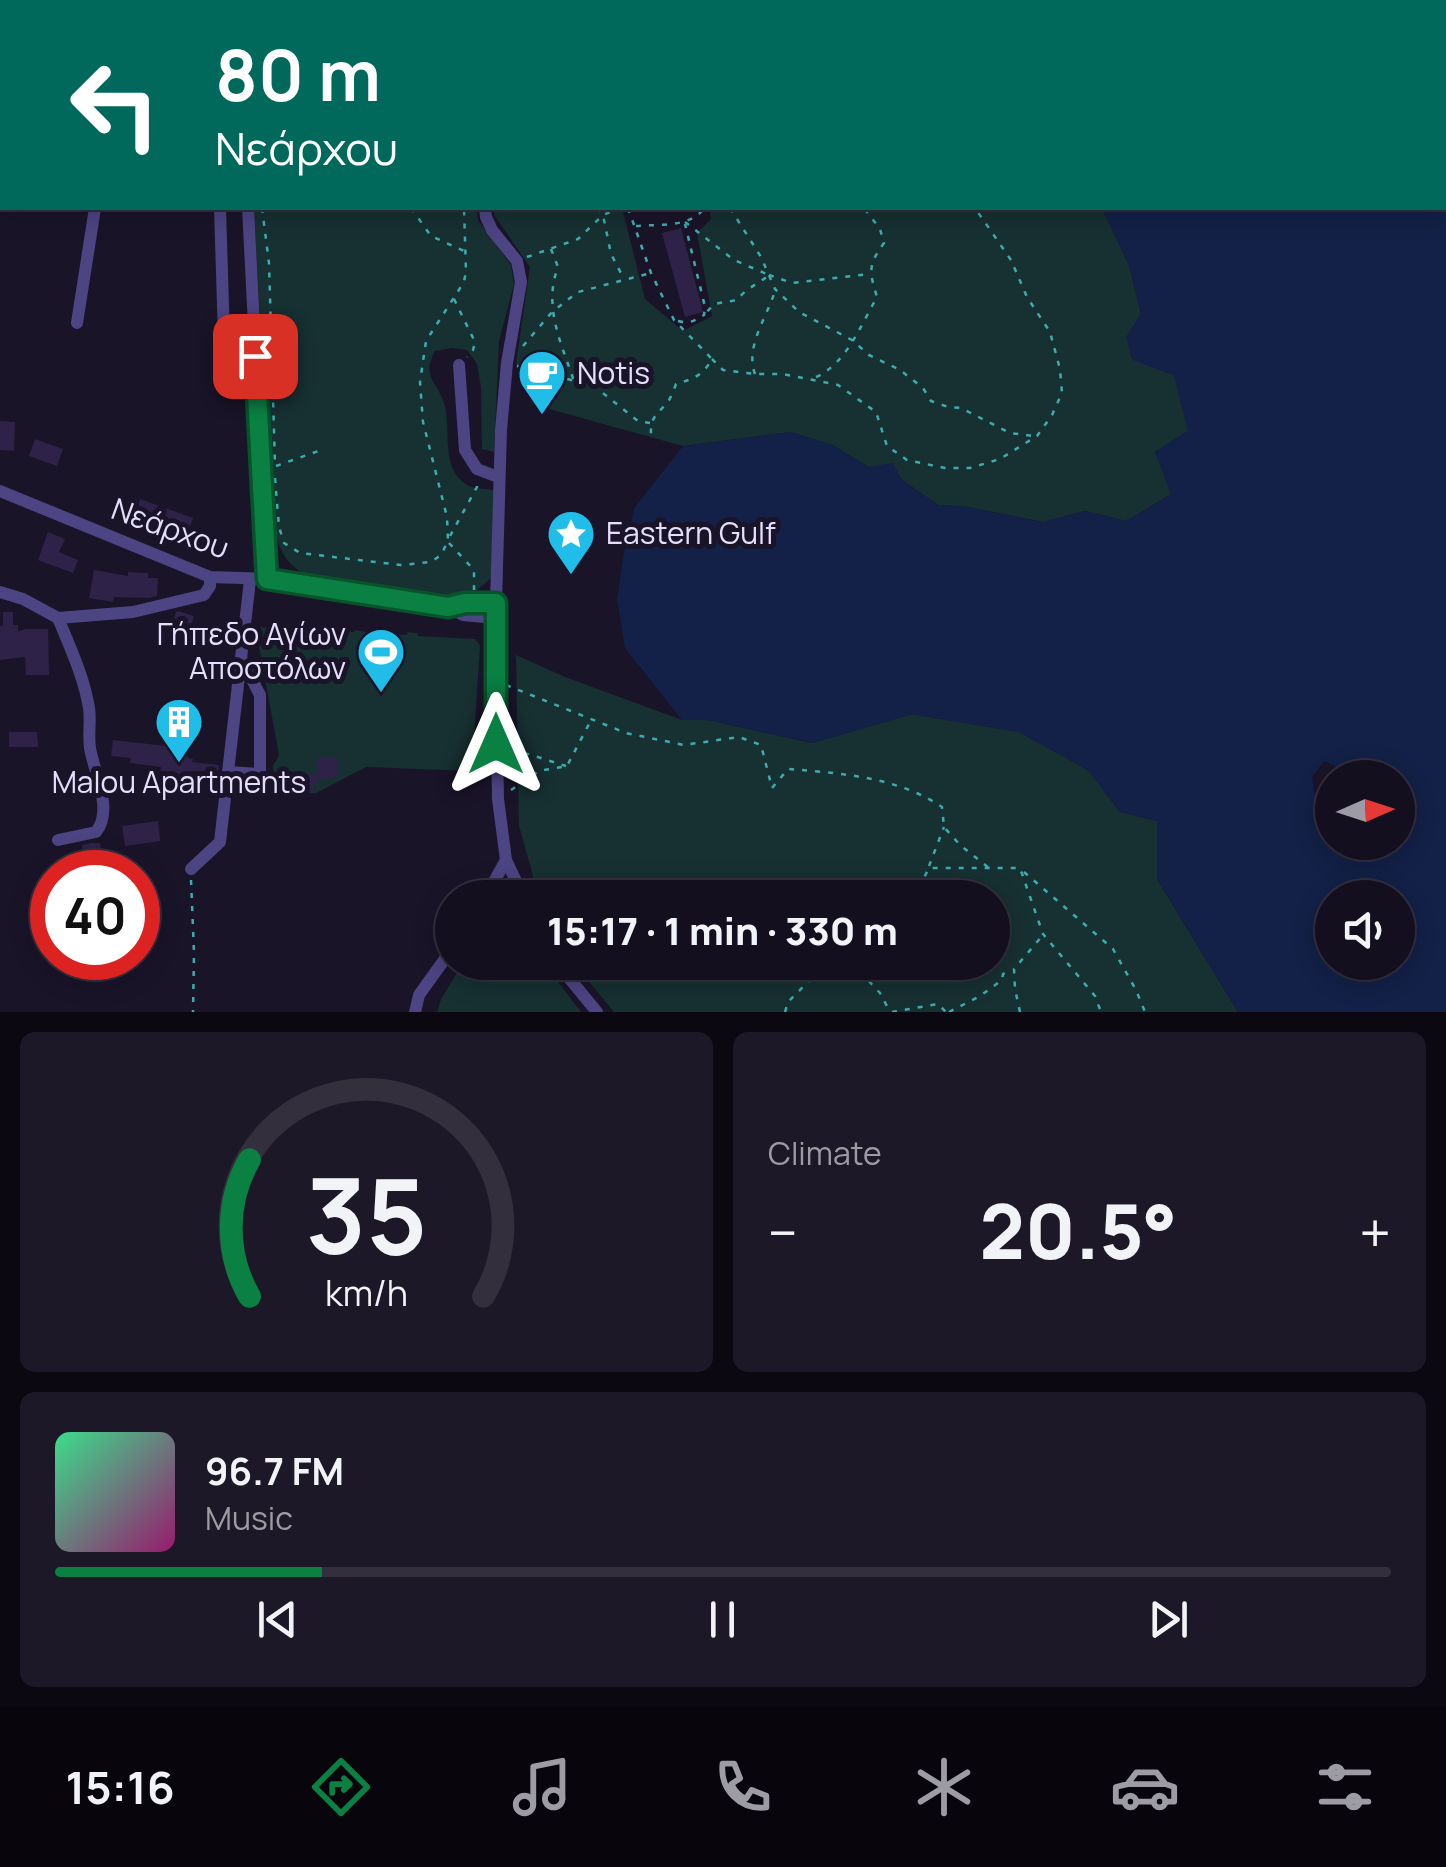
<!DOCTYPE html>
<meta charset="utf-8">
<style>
:root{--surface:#140f1f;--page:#1d1828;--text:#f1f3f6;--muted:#9d9ca4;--line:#332f3d;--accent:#0b8043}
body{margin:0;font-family:Manrope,sans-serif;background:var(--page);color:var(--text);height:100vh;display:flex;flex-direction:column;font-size:38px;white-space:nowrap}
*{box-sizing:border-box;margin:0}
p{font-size:32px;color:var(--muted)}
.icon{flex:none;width:55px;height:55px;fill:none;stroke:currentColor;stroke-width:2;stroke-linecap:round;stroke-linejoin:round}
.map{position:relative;height:1012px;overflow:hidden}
.panel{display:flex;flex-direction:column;gap:20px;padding:20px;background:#0b0811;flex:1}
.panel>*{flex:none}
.banner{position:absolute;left:0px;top:0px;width:1448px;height:210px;box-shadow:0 5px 25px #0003,0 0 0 2px var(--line);background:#00695c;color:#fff;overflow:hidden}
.needle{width:65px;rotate:87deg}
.controls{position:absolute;left:1315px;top:760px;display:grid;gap:20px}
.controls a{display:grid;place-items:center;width:100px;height:100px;border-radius:50%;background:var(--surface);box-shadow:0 5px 25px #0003,0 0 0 2px var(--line);font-size:50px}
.speed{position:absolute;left:30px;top:850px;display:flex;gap:20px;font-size:50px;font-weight:700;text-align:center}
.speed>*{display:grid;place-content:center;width:130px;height:130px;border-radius:50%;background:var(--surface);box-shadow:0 5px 25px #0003,0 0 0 2px var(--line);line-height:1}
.speed .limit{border:15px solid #d22;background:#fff;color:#111}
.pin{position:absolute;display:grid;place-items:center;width:85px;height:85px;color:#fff;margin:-42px;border-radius:20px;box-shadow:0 5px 15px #0006}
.me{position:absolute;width:110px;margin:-55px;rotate:0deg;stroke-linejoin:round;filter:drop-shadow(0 0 8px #0008)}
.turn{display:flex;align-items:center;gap:35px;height:210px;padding:0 50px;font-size:45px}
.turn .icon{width:130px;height:130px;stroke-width:2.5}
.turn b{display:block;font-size:70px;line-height:85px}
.big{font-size:75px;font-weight:800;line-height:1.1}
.panel .tile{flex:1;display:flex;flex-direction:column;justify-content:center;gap:15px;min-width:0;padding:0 35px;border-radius:15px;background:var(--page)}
.panel .dial{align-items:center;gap:0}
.dial svg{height:260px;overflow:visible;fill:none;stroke:var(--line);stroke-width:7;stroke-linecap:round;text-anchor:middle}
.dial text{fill:var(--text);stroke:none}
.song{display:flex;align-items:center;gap:30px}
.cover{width:120px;height:120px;border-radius:15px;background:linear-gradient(135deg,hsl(150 70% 55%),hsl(320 70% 35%))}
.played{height:10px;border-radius:5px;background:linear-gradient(90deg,var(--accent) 20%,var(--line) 20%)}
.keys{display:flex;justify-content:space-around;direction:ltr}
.heat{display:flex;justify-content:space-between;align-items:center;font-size:55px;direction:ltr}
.panel .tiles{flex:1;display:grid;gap:20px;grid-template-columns:1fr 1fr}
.tile:last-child{grid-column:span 2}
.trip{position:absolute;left:435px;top:880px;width:575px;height:100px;border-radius:50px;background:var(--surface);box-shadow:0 5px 25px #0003,0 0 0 2px var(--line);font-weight:800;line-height:100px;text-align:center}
.tabs{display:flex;height:160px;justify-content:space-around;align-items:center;background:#08060c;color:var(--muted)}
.tabs .icon{width:70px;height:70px}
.tabs .active{color:var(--accent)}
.tabs b{font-size:45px;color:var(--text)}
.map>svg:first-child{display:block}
.green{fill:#173032}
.water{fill:#132148;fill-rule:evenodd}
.building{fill:#2e2248}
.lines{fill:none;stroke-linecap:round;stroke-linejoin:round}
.path{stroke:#3eabb1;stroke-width:2.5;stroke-dasharray:5 8;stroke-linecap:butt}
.minor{stroke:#4d4483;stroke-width:12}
.route-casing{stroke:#07532c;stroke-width:25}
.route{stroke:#0b8043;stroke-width:18}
.labels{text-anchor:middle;stroke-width:10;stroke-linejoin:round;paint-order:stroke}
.poi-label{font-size:30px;fill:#e6dffc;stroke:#1a1429;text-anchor:start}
.street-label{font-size:30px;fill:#e6dffc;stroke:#1a1429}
</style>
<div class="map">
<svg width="1446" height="1012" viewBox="0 0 1446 1012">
<rect width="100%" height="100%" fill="#1a1429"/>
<g class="green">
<polygon points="243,0 455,0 456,2 243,2"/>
<polygon points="634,0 806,0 805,2 623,2"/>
<path d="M254 208H477L478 220 511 265 514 284 499 341 494 452 482 449 481 387 477 364 467 350 452 348 435 351C421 377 437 381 444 403 452 429 439 470 469 486 475 489 487 489 494 490L491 578 475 592 453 595 306 575C281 561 280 547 271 521Z"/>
<polygon points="494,208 622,208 645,299 683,331 712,316 697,233 711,219 709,208 1102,208 1129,265 1141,314 1127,337 1132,359 1174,375 1188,431 1155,452 1172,494 1126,521 1085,511 1043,522 968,507 938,505 902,480 869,467 832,445 791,432 683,446 531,404 516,364 530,267 494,215"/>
<polygon points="257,627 354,632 355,630 376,634 377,631 386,631 386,634 407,635 407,632 417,633 418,636 475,639 480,645 472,771 366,767 316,793 276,794 273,766 279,755 256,630"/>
<polygon points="516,655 565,677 682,720 708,720 812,743 912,714 1019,732 1088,770 1120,812 1157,821 1157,879 1238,1012 614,1012 586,978 577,963 992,962 992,898 539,897 519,826"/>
<polygon points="463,963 544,963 581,1012 437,1012 441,999"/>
</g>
<path class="water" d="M806 0H1446V1012H1238L1157 879V821L1120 812 1088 770 1019 732 912 714 813 743 708 720H682L625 648 617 599 624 553 635 507 683 446 791 432 832 445 869 467 893 463 902 480 938 505 968 507 1042 522 1085 511 1126 521 1171 495 1155 452 1188 431 1174 375 1133 360 1126 337 1141 314 1129 265 1102 208H1445V2H805ZM1324 761 1336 766 1344 777 1398 778V842H1332V809L1314 792 1312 777ZM1332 898H1398V962H1332Z"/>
<g class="building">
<polygon points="681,228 703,312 685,317 662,233"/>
<polygon points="0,421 15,422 14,451 0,450"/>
<polygon points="35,439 63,449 57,466 29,456"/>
<polygon points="140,499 193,518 183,544 158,534 159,531 124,522 128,509 137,511"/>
<polygon points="48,532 65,539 59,552 78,560 73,573 38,560"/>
<polygon points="94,570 128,576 128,572 148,573 148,578 158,578 157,596 149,598 114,597 113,602 89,598"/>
<polygon points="178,611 194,616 186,642 168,637 176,612"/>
<polygon points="3,612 13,612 13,625 18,625 18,632 25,629 48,629 49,675 26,675 25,657 0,660 0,626 3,626"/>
<polygon points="9,732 37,732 38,747 9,747"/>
<polygon points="175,737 173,754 186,755 188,758 193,759 192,762 219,765 218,773 191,771 191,779 185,778 184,786 163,784 165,771 160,771 161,767 130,763 131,758 111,756 113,740 166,746"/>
<polygon points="318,757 338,757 337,777 318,780"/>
<polygon points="317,774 318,783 313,783 313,792 289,794 281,786 277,786 276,775"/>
<polygon points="158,821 160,841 125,846 122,826"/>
<polygon points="91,843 100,843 102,861 84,862 82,845"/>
</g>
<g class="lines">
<g class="path">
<polyline points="253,0 253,2"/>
<polyline points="429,0 430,2"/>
<polyline points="262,208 269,263 275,465"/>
<polyline points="411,208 431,236 464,251"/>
<polyline points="597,208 603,215 611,254 624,279"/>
<path d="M628 208 651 273 674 320 712 359C703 375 694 379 676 384 674 389 672 395 669 400 657 416 650 415 651 437"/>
<polyline points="730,208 761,257 775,289 799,312 852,340 869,355 900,370 923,388 931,401 948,407 961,408 1010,433 1034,436"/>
<path d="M685 222 734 260 769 275C758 284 745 289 737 300L714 304 704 315"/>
<path d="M636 226C658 224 691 228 704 208"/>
<path d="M551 249 558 267C543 306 561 343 574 381"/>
<polyline points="527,257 578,239 603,215 621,208"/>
<polyline points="769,275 792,283 869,274"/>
<polyline points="454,299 475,342 473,350 467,357"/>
<path d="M678 321C689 324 695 321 704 315L705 307 685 224"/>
<polyline points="523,346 552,312 578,292 651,273"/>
<polyline points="712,359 723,370 755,374 783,374 838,385 876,412 887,446 907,460 945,468 970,468 1000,459 1037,436 1052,415 1062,393 1060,369 1050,332 1027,297 1011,260 975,208"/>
<polyline points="517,366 594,386 638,421 650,423"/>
<path d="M755 374C745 347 766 319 775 291"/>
<path d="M816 377C846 364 861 325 877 297 869 271 868 265 884 243L880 229 864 208"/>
<polyline points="276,466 324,449"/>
<polyline points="275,478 279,527 284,543 300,553 401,565 431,562 441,555 448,541 447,517 423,422 420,382 426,341 464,282 466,271 464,208"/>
<polyline points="450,536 477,487 477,481"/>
<polyline points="449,543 474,570 474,590"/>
<path d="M506 685 626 733 684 745 739 737 761 745 772 788 788 769C839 773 898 777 942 807L944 827 960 845 989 868"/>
<polyline points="512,749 566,766"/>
<polyline points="511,790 539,771 567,766 590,722"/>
<polyline points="929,866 944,827"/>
<polyline points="1024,872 1113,949 1136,990 1145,1012"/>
<polyline points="191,880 194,953 193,1012"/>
<path d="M824 898C845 872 849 883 875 889 887 892 904 890 917 891L929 868H1020L1043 934 1095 996 1101 1012"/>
<polyline points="851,962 880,993 890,1012"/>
<polyline points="785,1012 788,1002 813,977 823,962"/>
<polyline points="892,1012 938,1004 946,1012"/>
<polyline points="949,1012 980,996 1002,980 1003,974 1012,970"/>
<polyline points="1020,1012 1015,989 1014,969 1043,935"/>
</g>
<g class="minor">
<polyline points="20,0 29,2"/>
<polyline points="209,0 210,2"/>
<polyline points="237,0 237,2"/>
<polyline points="466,0 467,2"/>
<polyline points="63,2 63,0"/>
<polyline points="0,166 2,166"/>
<polyline points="220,208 224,338"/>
<polyline points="248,208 267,579"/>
<polyline points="485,208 486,217 492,230 517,261 521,282 507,363 501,430 495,637 498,799 506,860 524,898"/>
<polyline points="77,323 95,208"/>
<polyline points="459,365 465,450 477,469 498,477"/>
<polyline points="0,491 210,577 267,579 448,607 463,615 496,618"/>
<polyline points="0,592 23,599 58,618 133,612 204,595 210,586 210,577"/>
<polyline points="448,607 465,603 496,603"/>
<path d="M58 618C70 647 84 677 89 708 91 721 88 735 90 748 94 773 114 810 96 832L58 840"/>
<polyline points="228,772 260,774 260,695 241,658"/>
<polyline points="191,869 220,842 250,580"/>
<polyline points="485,898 506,860"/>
<polyline points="556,962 597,1012"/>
<polyline points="415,1012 419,995 452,949"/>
</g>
</g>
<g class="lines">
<g class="route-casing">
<polyline id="route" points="255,356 267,579 448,607 465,603 496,603 496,744"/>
</g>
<use href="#route" class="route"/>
</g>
<defs>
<g id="cafe-pin" transform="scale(2.5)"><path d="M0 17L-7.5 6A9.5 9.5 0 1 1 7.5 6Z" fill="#1fbde8" stroke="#1a1429"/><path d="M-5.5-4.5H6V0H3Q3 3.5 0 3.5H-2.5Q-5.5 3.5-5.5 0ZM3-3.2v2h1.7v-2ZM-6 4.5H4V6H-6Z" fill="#fff"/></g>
<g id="sight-pin" transform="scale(2.5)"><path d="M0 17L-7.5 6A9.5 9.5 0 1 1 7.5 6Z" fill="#1fbde8" stroke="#1a1429"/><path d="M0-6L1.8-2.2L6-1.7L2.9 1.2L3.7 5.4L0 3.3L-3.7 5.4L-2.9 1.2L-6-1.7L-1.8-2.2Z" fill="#fff"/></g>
<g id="stadium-pin" transform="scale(2.5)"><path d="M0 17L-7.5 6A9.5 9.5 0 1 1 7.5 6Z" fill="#1fbde8" stroke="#1a1429"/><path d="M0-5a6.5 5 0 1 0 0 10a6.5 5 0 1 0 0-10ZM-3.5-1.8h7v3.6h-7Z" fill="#fff"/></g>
<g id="building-pin" transform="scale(2.5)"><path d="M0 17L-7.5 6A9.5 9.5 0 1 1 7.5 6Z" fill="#1fbde8" stroke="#1a1429"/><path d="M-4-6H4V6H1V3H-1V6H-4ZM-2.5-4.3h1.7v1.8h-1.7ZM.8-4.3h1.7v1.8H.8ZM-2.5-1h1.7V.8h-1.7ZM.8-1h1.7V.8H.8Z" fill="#fff"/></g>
</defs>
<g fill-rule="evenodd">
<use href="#cafe-pin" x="542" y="374"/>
<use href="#sight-pin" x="571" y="534"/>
<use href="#stadium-pin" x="381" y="652"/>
<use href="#building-pin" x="179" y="722"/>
</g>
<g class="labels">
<g class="poi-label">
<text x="577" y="384">Notis</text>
<text x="606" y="544">Eastern Gulf</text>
<text x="346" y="645" text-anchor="end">Γήπεδο Αγίων<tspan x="346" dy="34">Αποστόλων</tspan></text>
<text x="179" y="793" text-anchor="middle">Malou Apartments</text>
</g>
<g class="street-label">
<text transform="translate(170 529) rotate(20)" y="10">Νεάρχου</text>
</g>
</g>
</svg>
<div class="controls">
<a><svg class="needle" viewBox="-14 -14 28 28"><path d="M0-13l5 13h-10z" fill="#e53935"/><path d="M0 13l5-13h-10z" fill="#9d9ca4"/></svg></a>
<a><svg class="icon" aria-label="sound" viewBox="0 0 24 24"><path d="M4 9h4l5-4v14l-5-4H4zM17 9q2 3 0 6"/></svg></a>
</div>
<div class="speed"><div class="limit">40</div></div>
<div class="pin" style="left:255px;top:356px;background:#d93025"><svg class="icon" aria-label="arrive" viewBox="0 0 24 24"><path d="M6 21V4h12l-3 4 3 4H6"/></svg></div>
<svg class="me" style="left:496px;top:744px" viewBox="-20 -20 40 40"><path d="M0-17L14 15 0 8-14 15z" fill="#0b8043" stroke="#fff" stroke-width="4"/></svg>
<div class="trip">15:17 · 1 min · 330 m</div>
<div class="banner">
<div class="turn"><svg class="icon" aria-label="left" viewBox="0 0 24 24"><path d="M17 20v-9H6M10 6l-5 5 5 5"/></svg><div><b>80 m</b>Νεάρχου</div></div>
</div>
</div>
<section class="panel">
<div class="tiles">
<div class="tile dial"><svg viewBox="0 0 100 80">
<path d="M14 69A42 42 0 1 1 86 69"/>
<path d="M14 69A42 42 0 0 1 14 27" stroke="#0b8043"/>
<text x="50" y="56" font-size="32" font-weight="700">35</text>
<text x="50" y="72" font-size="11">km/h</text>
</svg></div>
<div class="tile"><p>Climate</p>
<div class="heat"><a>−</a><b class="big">20.5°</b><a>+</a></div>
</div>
<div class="tile">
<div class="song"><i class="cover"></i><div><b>96.7 FM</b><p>Music</p></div></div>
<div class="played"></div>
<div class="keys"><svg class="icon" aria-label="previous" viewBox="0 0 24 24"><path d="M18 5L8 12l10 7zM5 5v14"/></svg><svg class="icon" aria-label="pause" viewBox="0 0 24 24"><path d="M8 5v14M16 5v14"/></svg><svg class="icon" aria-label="next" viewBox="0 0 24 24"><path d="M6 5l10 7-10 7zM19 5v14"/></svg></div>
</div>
</div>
</section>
<nav class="tabs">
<b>15:16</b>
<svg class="icon active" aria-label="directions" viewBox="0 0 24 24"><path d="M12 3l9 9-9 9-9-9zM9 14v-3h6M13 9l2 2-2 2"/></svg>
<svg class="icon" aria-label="music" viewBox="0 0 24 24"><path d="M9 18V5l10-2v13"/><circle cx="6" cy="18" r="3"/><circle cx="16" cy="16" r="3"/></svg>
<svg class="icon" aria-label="phone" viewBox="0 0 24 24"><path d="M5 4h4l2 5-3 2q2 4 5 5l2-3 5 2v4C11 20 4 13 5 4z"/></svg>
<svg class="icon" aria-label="climate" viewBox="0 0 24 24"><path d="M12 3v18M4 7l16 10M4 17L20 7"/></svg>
<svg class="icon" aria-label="car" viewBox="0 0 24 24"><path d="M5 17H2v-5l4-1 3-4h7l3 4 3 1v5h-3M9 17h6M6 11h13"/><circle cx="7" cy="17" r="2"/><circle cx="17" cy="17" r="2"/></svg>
<svg class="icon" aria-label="filters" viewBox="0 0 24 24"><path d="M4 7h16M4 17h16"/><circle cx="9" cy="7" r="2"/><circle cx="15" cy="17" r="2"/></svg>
</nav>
